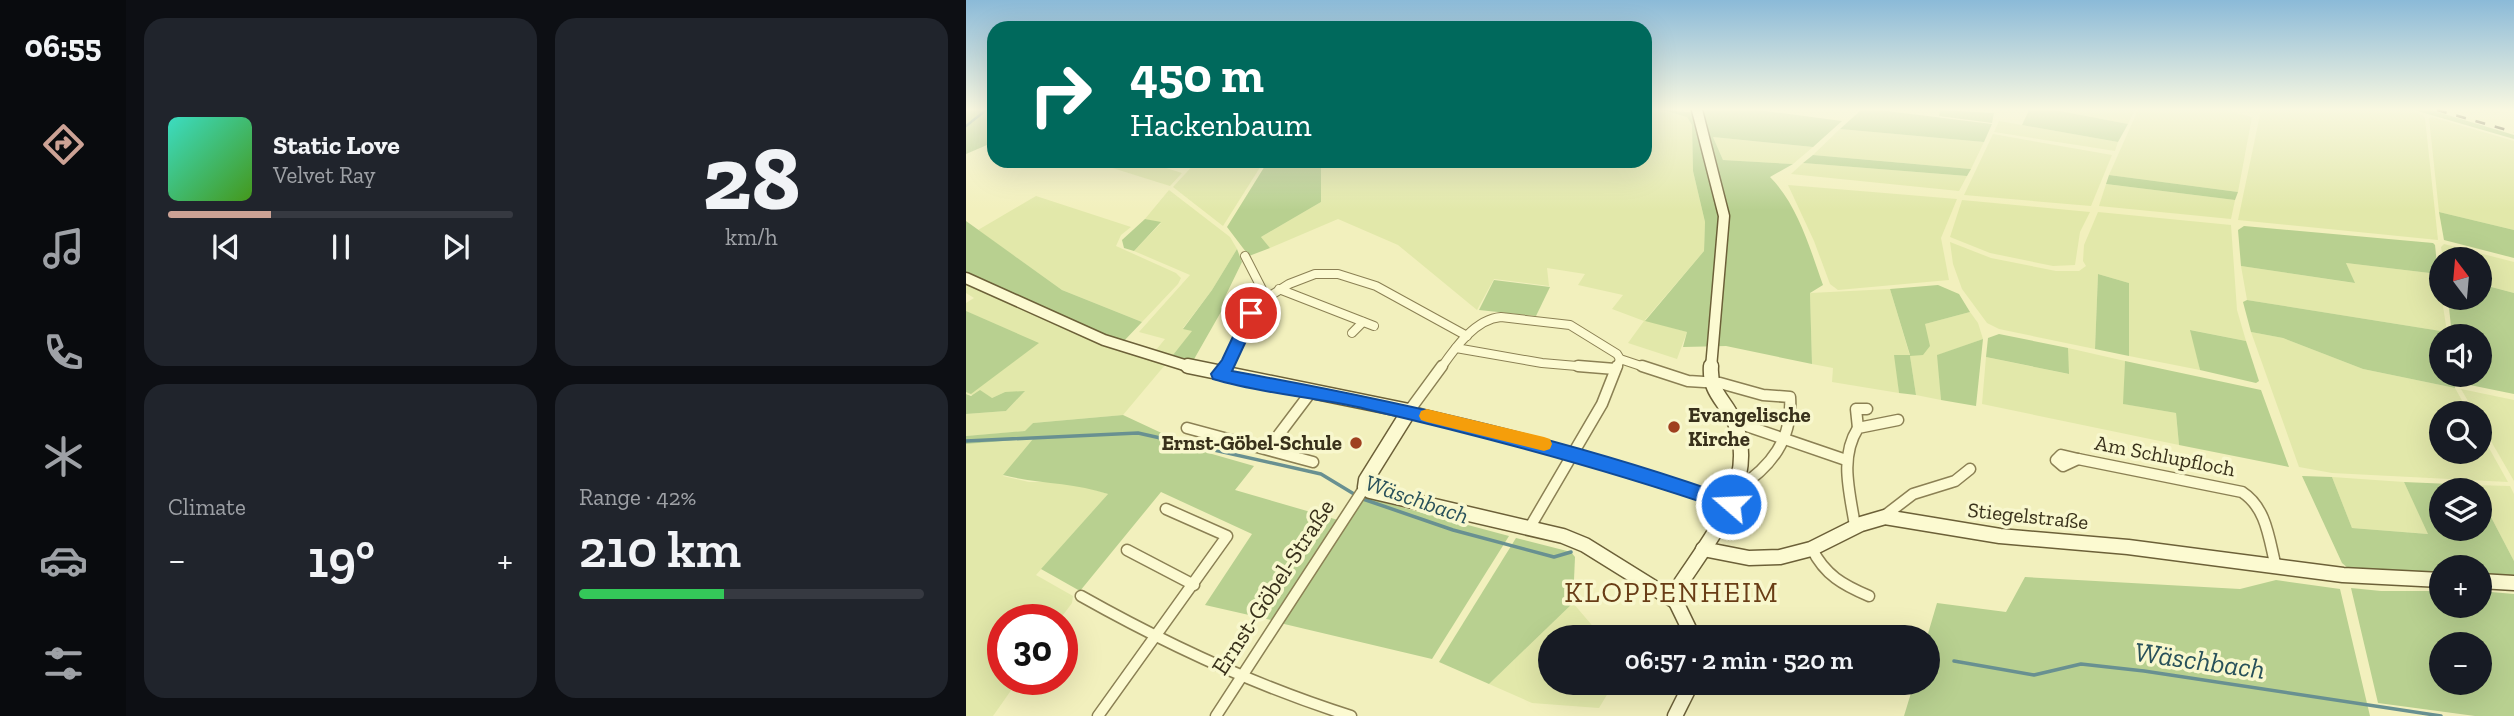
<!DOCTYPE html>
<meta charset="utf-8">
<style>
:root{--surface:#171b24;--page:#20242c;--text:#f1f3f6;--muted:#9ea1a6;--line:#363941;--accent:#cca295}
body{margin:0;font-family:"Zilla Slab",serif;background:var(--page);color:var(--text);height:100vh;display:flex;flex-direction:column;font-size:26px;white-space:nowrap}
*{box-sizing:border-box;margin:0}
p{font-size:23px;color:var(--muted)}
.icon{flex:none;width:38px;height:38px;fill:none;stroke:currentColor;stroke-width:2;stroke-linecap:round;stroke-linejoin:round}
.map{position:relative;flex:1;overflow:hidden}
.details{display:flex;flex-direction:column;gap:18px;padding:18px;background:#0d0f14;width:840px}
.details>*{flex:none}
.hud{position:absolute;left:21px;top:21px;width:665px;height:147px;border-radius:21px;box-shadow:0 7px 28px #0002;background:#00695c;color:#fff;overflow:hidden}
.needle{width:46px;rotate:344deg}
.tools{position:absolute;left:1463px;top:247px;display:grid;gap:14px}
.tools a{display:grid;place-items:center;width:63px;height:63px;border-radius:50%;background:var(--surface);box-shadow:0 7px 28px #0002;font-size:35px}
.speed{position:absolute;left:21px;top:604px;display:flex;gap:14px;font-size:35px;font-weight:700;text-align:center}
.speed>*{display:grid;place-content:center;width:91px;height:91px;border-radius:50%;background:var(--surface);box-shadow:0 7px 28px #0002;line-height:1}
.speed .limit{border:10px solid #d22;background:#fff;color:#111}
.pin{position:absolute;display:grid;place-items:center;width:60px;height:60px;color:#fff;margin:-30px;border:4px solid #fff;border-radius:50%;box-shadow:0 2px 7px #0007}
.me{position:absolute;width:77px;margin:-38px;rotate:289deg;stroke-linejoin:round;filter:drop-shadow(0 0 5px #0008)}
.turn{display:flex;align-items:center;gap:24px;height:147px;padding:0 28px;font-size:32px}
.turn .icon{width:91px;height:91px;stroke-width:2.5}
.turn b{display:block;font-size:49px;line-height:60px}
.big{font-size:52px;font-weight:600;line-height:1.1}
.details .card{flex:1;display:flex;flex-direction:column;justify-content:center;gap:10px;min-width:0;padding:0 24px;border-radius:21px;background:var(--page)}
.details .dial{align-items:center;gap:0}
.dial b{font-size:91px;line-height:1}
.song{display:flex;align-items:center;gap:21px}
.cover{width:84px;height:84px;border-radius:10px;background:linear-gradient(135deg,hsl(170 70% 55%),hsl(100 70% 35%))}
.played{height:7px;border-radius:4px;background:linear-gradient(90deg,var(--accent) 30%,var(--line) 30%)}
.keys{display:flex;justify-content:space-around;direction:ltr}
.heat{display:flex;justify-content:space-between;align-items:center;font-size:38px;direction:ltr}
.charge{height:10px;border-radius:5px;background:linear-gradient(90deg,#34c759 42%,var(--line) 0)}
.details .tiles{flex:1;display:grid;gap:18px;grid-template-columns:repeat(2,1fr)}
.trip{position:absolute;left:572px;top:625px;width:402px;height:70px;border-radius:35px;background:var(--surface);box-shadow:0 7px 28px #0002;font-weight:600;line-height:70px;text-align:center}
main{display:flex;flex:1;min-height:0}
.menu{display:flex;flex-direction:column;width:126px;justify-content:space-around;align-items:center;background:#090b0e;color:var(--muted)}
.menu .icon{width:49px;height:49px}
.menu .current{color:var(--accent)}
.menu b{font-size:32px;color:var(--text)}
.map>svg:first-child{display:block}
.farmland{fill:#e2e8aa}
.green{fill:#b8d090;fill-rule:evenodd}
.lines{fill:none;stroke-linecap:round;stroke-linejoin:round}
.stream-far1{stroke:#689091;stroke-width:2.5}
.stream{stroke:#689091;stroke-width:3.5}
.street-far1-casing{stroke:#8b8054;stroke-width:10}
.street-casing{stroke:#8b8054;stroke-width:13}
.secondary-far1-casing{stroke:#6c6038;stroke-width:13}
.secondary-casing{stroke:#6c6038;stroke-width:17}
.street-far1{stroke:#fcfad1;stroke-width:8}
.street{stroke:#fcfad1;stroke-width:10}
.secondary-far1{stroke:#fcfad1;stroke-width:10}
.secondary{stroke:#fcfad1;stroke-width:14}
.rail{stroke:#39311b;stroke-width:2.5;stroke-dasharray:10 10;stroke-linecap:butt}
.route{fill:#1a73e8;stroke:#114b97;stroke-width:2}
.slow{fill:#f59e0b}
.poi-dot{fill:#9f401f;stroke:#f8f7cd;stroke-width:2.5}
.labels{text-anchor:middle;stroke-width:7;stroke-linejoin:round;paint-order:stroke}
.poi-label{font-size:21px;font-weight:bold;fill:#39311b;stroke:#f8f7cd;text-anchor:start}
.street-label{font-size:21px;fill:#39311b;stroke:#f8f7cd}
.water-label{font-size:23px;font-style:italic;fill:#28505a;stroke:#f8f7cd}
.near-street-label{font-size:24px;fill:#39311b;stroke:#f8f7cd}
.near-quarter-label{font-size:28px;letter-spacing:2px;fill:#693d16;stroke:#f8f7cd}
.near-water-label{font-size:28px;font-style:italic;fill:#28505a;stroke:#f8f7cd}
</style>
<main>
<nav class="menu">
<b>06:55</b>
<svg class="icon current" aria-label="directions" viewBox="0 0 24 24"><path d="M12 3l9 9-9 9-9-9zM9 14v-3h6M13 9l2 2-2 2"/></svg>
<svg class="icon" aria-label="music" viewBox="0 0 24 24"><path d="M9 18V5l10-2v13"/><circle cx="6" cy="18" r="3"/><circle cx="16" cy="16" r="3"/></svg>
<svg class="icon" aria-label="phone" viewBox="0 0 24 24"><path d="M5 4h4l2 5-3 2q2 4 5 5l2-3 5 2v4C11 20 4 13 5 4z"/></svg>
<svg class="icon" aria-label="climate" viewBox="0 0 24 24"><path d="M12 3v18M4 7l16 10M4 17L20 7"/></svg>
<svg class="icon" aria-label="car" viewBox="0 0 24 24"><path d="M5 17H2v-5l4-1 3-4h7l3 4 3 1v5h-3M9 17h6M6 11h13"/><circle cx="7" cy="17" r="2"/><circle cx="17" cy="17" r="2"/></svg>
<svg class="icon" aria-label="filters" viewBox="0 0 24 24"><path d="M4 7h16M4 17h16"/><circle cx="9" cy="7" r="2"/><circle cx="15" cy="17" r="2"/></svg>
</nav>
<section class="details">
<div class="tiles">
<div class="card">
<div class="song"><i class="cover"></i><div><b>Static Love</b><p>Velvet Ray</p></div></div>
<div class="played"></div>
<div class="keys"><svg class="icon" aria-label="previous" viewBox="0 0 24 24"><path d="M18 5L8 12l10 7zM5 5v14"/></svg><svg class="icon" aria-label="pause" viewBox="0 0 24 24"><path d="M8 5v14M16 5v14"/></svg><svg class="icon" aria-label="next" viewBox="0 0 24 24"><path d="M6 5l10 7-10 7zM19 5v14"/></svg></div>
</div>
<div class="card dial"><b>28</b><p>km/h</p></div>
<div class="card"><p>Climate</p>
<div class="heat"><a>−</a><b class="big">19°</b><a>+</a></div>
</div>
<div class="card"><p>Range · 42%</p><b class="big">210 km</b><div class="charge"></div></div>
</div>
</section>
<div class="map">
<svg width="1548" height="716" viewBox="0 0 1548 716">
<rect width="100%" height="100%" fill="#f2f0bd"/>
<g class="farmland">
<polygon points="679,110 713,113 721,117 726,125 727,171 739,222 738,251 679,320 721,332 711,359 662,343 678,321 646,309 657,295 612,285 619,274 581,268 583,286 528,279 511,310 432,245 372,219 304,248 295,237 355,202 355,165 359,161 679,161"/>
<polygon points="1089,110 1169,110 1162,124"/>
<polygon points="1172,110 1260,110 1286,117 1272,192 1143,175"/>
<polygon points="1295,110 1444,110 1456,115 1459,118 1472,240 1272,220"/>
<polygon points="1466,117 1548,141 1548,230 1473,212 1463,118"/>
<polygon points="1033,121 1056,125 1152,142 1149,151 1028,132"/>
<polygon points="874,129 1018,142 1005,169 847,155"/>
<polygon points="1027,134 1146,155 1125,206 998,195"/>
<polygon points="747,137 847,147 827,164 757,160"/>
<polygon points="124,161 178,161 216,173 204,186"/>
<polygon points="231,161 298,161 257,226 207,187"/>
<polygon points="837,163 1001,176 993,191 825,174"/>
<polygon points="1140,184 1269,200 1265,219 1133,206"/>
<polygon points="822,185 991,199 975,238 983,280 872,290 864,284 848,241"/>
<polygon points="203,190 264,237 271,249 246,290 217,328 227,331 207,355 190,350 199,339 173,332 224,275 168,251 195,223 179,219"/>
<polygon points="70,196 165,227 155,235 150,246 210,273 215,278 212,284 176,322 96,290 12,230"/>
<polygon points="996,200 1124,212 1114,232 1109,265 1087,266 1024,253 984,237"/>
<polygon points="1132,212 1265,225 1271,310 1280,341 1225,330 1234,370 1163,356 1163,283 1132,274 1129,349 1033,329 1021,323 996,289 987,264 984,242 1025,258 1090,271 1113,271 1120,266 1117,261 1118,245"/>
<polygon points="1478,244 1548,262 1548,293 1514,284 1514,259 1477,259 1475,247"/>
<polygon points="1380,263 1472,274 1481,332 1281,300 1275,266 1388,283"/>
<polygon points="0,278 204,359 157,415 67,423 60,431 0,436 0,414 40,411 58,392 39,392 26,398 0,394 0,303 8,298 0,293"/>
<polygon points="924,289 944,356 959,324 1004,312 1012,323 1017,339 972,355 975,400 950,395 944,356 929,355 933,393 866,382 867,368 846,364 844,293"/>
<polygon points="1285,332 1317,338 1397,369 1489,388 1503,413 1475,413 1475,452 1514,452 1514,432 1542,482 1366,473 1333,467"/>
<polygon points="1102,348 1159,361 1158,404 1210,413 1213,445 1016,404 1020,357 1102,374"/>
<polygon points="1495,389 1548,400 1548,481 1514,422 1514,413 1509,413"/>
<polygon points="68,439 37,476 63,482 90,482 120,487 142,494 70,575 107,596 106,603 94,619 37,620 37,679 53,679 27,716 0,716 0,444"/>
<polygon points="1366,477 1438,482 1463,534 1386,528"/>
<polygon points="1508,485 1544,486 1548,494 1548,561 1514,496 1514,490"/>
<polygon points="607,603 636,637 584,637 584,682 648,683 633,708 566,703 523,684"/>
</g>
<g class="green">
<polygon points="0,110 28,110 28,142 0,154"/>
<path d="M697 110 734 113 733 110H792L876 121 847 147 747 137 757 160 827 164 804 177C832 205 844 249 857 285L844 293 846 364 760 346 717 347 721 332 679 321 738 251 739 222 727 171 726 125 721 117Z"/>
<polygon points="895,110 913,110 1026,124 1018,142 874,129"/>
<polygon points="974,110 1028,113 1026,123 973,116"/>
<polygon points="1063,110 1089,110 1162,124 1152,142 1056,125"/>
<polygon points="1448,110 1465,110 1548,135 1548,139"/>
<polygon points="847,155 1005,169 1001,176 837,163"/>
<polygon points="302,161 359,161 355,166 355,202 295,237 304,248 283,256 261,227"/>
<polygon points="1143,175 1272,192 1269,200 1140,184"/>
<polygon points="1473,212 1548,230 1548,258 1478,240"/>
<polygon points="179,219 195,222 168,251 158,248 156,240"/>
<polygon points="0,221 96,290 176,322 157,342 113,326 0,275"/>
<polygon points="1278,226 1467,243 1469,245 1472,274 1380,263 1389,283 1275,266 1272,230"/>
<polygon points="271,249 276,262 258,299 260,303 227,361 207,355 226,331 217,329 246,290"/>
<polygon points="1132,274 1163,283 1163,356 1129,349"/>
<polygon points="528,280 584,287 570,316 513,310"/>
<polygon points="1514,284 1548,293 1548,394 1494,383 1491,375 1514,374 1514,336 1486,336 1482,298 1514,298"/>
<polygon points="972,285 993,294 1004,312 959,324 964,346 957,355 944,356 950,395 933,393 928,355 944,355 924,289"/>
<polygon points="1281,300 1481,332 1481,336 1475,336 1475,374 1486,375 1489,388 1397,369 1317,338 1285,332 1277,302"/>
<polygon points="0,311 73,343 5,394 0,392"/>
<polygon points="1224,330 1280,341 1293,381 1290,383 1234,370"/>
<polygon points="1033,334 1102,348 1103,374 1020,357 1022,338"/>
<polygon points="1017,339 1010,406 975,400 971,355"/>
<polygon points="1159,361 1295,390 1323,467 1213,445 1210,413 1157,404"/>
<polygon points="14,390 26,398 39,392 59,391 40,411 0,414 0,394 5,396"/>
<path d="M157 415 232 450 288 466 269 490 372 520 305 620 239 605 286 534 195 492 114 591 75 569 142 494C107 482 72 484 37 475L67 439 0 444V436L59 431 67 423Z"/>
<polygon points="1336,476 1366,477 1386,528 1462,534 1438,482 1508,485 1511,490 1475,490 1475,528 1514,528 1514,496 1548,561 1548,578 1514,577 1514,567 1475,567 1475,574 1383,569 1376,563"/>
<polygon points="397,497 543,536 466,659 314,623"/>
<polygon points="550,538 605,552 609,557 607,603 523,684 473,662"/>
<polygon points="1059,577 1274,589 1310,580 1374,589 1404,716 938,716 948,683 962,682 961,637 971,603 1040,612"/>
<path d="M1385 588 1415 591H1475V606H1514V591L1548 594V716H1509L1412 703ZM1475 644H1514V682H1475Z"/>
</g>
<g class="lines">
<polyline class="stream-far1" points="0,126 20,110"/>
<g class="stream">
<polyline points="0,441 172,433 355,474 388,494"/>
<polyline points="394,498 487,530 588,557 605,552"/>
<polyline points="988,661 1068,675 1115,664 1178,671 1475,716"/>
</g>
<g class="street-far1-casing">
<g id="street-far1">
<polyline points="279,256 300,297"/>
<polyline points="313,289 408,326"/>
<polyline points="386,333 397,322"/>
<polyline points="490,348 576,363 634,368"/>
<polyline points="258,368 278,324 291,304 323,284 349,274 372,274 410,286 501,336"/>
<path d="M475 368C489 348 509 319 535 317L604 325 651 354 654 359 681 368"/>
<polyline points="651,368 654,359"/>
</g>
</g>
<g class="street-casing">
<g id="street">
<polyline points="476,366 443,411 605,454 764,504"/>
<polyline points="612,366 649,369"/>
<path d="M676 366 722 381 754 383 797 395 824 397C827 439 805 467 771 489"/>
<polyline points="253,374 259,366"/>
<polyline points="769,422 880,460"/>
<polyline points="221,428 347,462"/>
<polyline points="892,428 890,409 901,409"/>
<polyline points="302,449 345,392"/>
<polygon points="1095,455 1112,459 1097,466 1090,460"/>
<path d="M1112 459 1276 492C1301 508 1303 540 1310 567"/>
<polyline points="917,517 947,494 989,481 1004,469"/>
<path d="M889 526C884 493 873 458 892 428L932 420"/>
<polyline points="564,527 636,404 651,366"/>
<path d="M846 549C859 575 877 585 903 596"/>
<polyline points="161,550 228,585"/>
<path d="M115 596C202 645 290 686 385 716"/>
<path d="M827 682C851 692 869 689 893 682"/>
<polyline points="132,716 261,536 200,509"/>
<polyline points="250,716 399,487"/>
</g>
</g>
<g class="secondary-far1-casing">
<g id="secondary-far1">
<polyline points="731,110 758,216 745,368"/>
<polyline points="0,278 138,340 228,368"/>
</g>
</g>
<g class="secondary-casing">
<g id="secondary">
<polyline points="222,366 443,411 400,480 399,487 404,491 597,536 619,545 709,601"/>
<polyline points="737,549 783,558 814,557 845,549 895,524 919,517 1034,536 1162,547 1377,575 1475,580"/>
<polyline points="1514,581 1548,583"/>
<path d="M727 637 710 602 711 589C741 542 793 484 769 423 760 400 743 394 745 366"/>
<polyline points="709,716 726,682"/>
</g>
</g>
<use href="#street-far1" class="street-far1"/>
<use href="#street" class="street"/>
<use href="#secondary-far1" class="secondary-far1"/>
<use href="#secondary" class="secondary"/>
<polyline class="rail" points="1471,110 1548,132"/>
</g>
<linearGradient id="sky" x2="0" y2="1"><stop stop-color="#8bbad8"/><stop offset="0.52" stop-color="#f9f8e1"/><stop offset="1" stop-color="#f9f8e1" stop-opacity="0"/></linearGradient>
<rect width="1548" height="210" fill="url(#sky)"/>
<path class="route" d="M285 307 293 313 266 371C437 402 607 440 771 499L774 504 771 510 765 512C644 470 524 438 400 409 350 397 296 394 247 379L245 374 256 360 280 309Z"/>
<polygon class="slow" points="461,409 578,437 584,439 586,444 584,449 578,451 461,422 455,420 453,416 455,411"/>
<g class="poi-dot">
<circle cx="708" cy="427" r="7"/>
<circle cx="390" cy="443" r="7"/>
</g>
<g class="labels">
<g class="poi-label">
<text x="722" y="422">Evangelische<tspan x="722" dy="24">Kirche</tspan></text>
<text x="376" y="450" text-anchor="end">Ernst-Göbel-Schule</text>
</g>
<g class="street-label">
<text transform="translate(1199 456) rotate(11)" y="7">Am Schlupfloch</text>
<text transform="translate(1062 516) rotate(6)" y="7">Stiegelstraße</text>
</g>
<g class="water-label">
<text transform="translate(451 499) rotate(19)" y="8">Wäschbach</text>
</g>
<g class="near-street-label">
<text transform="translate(307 587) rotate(-57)" y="8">Ernst-Göbel-Straße</text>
</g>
<g class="near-quarter-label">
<text x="706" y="602">KLOPPENHEIM</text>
</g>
<g class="near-water-label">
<text transform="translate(1234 660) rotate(8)" y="10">Wäschbach</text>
</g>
</g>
</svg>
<div class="tools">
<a><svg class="needle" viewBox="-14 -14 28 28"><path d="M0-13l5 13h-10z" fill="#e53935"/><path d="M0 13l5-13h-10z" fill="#9ea1a6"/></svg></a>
<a><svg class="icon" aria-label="sound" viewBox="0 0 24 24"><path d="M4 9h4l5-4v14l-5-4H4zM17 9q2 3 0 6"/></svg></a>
<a><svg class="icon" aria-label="search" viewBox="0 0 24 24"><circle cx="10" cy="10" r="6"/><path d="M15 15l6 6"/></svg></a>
<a><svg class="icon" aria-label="layers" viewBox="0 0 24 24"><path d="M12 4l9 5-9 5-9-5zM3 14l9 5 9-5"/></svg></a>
<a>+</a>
<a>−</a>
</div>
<div class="speed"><div class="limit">30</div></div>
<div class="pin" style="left:285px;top:313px;background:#d93025"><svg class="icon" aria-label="arrive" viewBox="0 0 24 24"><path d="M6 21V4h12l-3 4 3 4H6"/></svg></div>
<svg class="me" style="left:765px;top:504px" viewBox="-20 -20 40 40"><circle r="17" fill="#1a73e8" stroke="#fff" stroke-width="3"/><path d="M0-11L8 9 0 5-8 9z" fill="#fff"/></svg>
<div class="trip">06:57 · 2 min · 520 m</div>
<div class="hud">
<div class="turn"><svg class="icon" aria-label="right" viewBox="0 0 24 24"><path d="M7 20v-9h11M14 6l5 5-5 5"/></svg><div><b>450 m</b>Hackenbaum</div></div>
</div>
</div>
</main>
